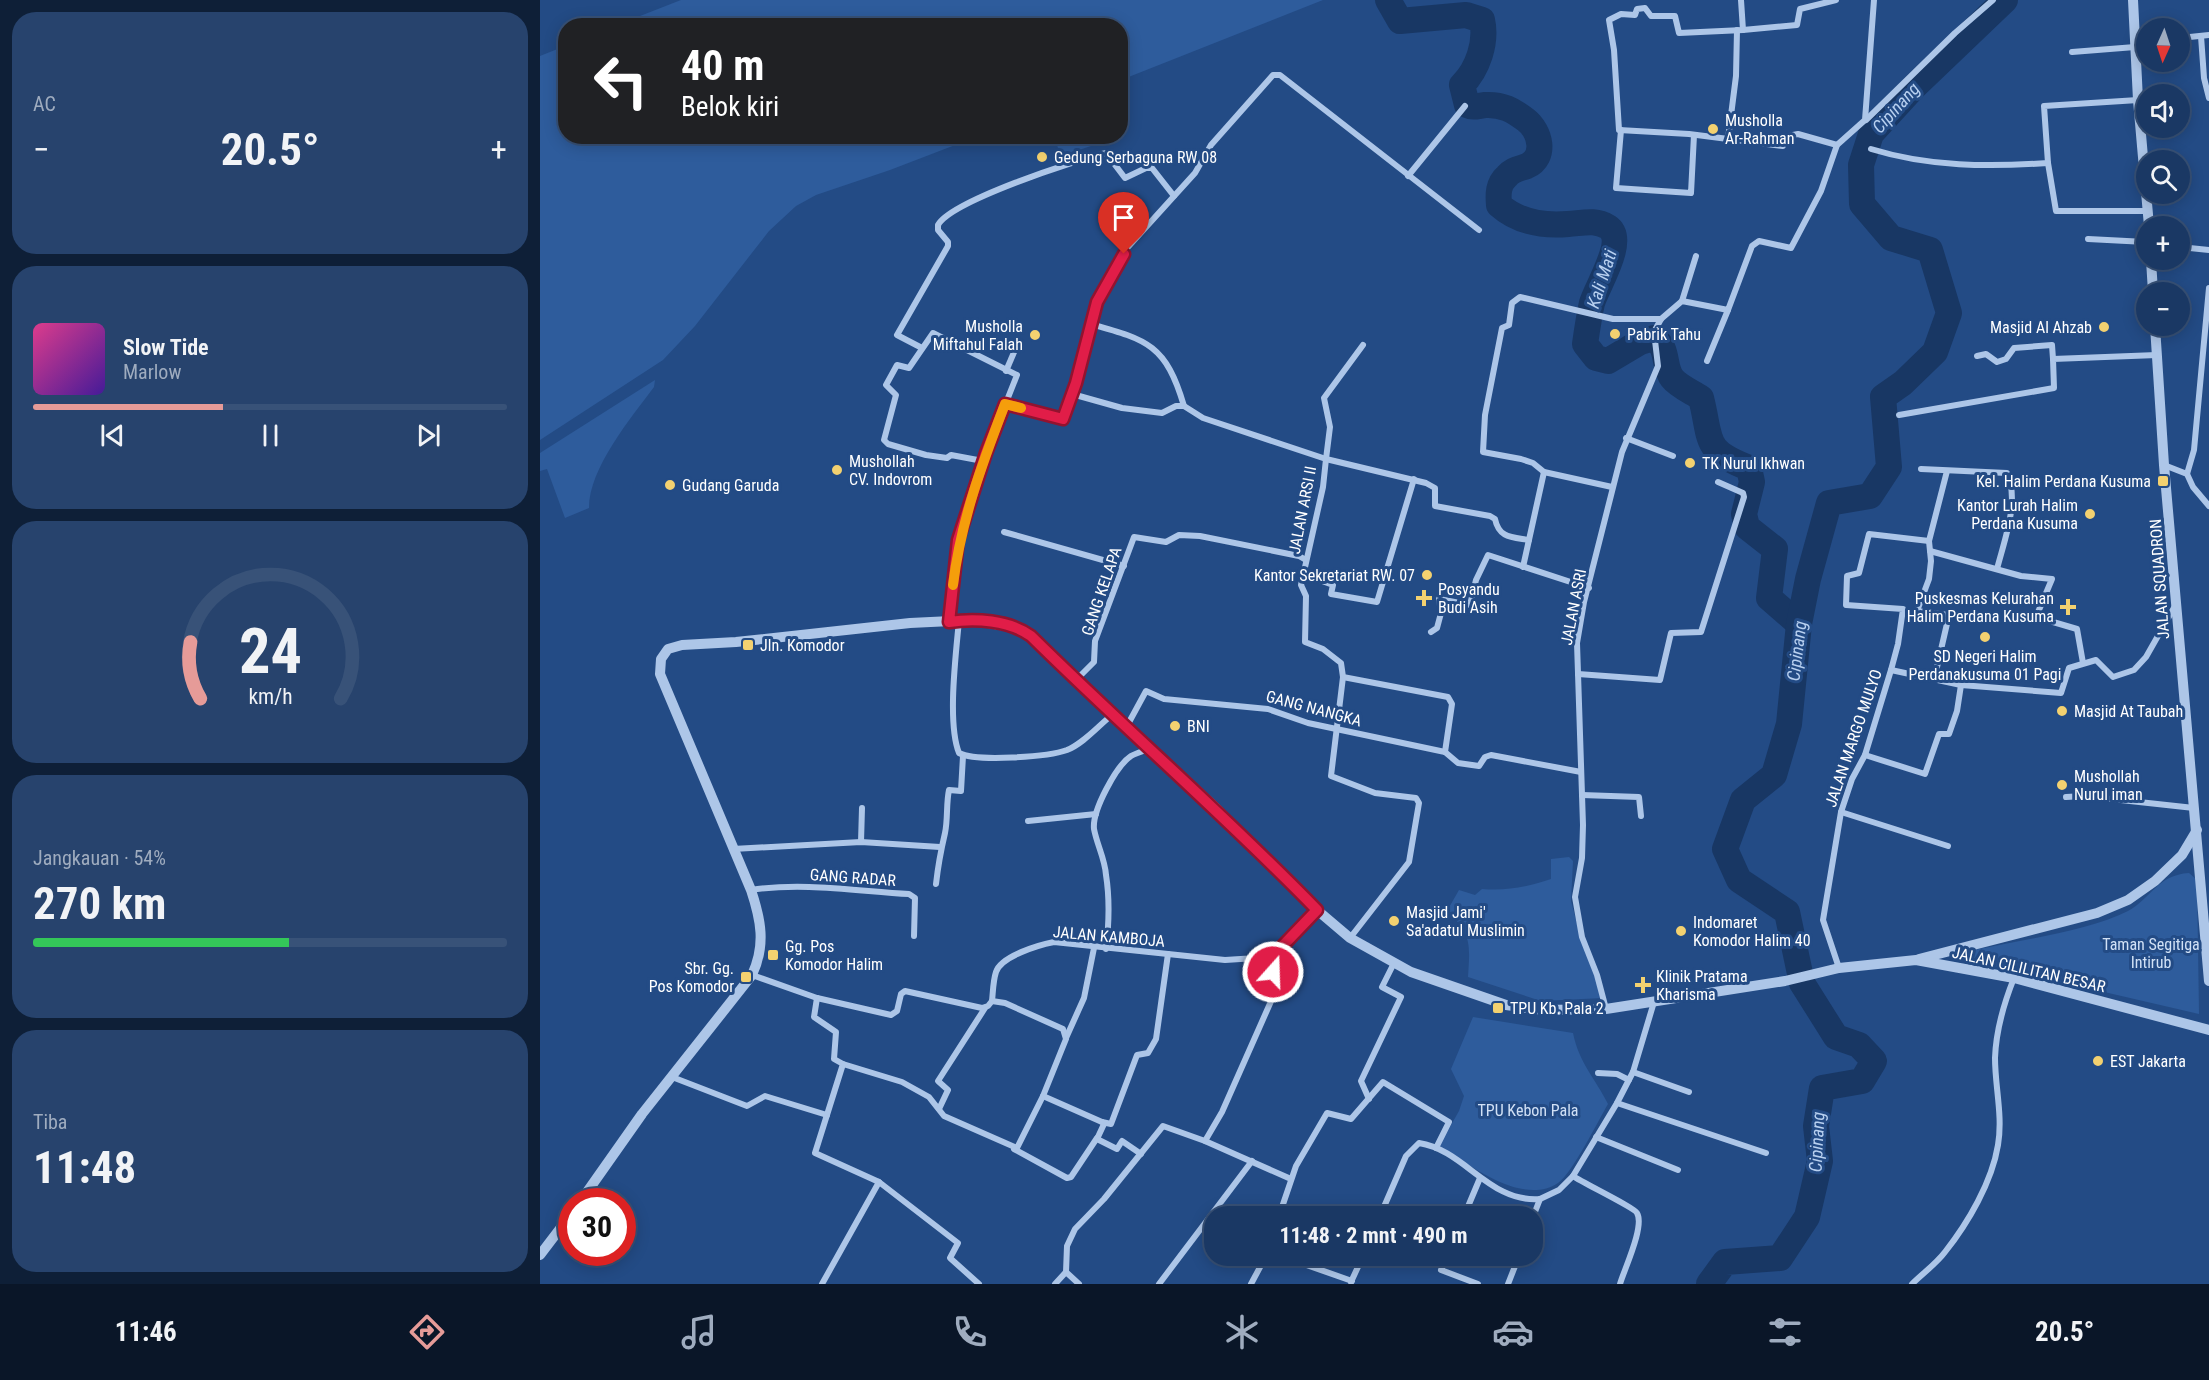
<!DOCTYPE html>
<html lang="id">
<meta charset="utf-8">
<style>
:root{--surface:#1a3864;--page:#27436d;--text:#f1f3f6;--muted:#9facbf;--line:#385278;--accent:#e69b98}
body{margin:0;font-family:"Roboto Condensed",sans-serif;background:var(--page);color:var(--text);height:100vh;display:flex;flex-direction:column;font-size:22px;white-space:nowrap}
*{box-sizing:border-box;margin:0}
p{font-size:20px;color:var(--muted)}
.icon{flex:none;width:33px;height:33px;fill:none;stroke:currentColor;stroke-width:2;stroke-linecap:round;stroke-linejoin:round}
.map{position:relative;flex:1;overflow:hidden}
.details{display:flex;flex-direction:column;gap:12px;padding:12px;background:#0e1f37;width:540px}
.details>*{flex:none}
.hud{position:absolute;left:18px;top:18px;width:570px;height:126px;border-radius:24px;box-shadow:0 3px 15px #0003,0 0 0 2px var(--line);background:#202124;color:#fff;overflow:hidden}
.needle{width:39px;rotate:183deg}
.tools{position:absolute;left:1596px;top:18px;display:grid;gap:12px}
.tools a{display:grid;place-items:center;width:54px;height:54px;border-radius:50%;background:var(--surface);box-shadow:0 3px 15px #0003,0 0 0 2px var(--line);font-size:30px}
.speed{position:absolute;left:18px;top:1188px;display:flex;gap:12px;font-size:30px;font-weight:700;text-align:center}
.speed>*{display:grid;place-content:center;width:78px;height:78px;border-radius:50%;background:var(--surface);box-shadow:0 3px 15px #0003,0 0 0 2px var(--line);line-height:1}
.speed .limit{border:9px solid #d22;background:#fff;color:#111}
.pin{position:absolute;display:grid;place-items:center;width:51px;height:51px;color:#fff;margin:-62px -26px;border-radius:50% 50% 50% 0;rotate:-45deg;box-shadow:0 0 6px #0007}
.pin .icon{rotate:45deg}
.me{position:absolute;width:66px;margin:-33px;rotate:20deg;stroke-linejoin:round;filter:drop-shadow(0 0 4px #0008)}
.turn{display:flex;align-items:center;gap:21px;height:126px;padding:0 24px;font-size:27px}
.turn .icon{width:78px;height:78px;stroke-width:2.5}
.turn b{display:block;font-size:42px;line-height:51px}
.big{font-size:45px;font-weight:700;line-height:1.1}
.details .widget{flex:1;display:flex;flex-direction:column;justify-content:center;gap:9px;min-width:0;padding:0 21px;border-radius:24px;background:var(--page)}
.details .dial{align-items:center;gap:0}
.dial svg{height:156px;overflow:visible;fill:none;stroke:var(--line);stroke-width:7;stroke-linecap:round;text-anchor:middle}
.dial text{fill:var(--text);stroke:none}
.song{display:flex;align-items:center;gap:18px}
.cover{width:72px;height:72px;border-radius:9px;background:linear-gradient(135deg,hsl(330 70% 55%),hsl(260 70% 35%))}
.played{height:6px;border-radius:3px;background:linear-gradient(90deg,var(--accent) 40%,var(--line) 40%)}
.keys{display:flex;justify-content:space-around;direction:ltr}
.heat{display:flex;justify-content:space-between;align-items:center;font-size:33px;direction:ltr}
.charge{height:9px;border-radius:4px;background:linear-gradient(90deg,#34c759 54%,var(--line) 0)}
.trip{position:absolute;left:664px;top:1206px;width:339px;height:60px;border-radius:24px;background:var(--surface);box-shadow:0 3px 15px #0003,0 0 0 2px var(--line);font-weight:700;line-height:60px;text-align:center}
.tab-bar{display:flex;height:96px;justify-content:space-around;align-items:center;background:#0a1628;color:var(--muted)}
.tab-bar .icon{width:42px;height:42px}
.tab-bar .current{color:var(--accent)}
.tab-bar b{font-size:27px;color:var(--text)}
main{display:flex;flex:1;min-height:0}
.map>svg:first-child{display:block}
.green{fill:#2e5c9c}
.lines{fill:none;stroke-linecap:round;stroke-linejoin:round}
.river{stroke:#183764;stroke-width:26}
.minor{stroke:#adc6e8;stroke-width:6}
.tertiary{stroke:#adc6e8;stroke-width:10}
.route-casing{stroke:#92132f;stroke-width:15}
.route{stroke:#e11d48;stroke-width:10}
.slow{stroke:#f59e0b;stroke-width:10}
.poi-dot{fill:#f3d170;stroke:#234b85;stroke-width:2}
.labels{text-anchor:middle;stroke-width:6;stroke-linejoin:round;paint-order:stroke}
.poi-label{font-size:16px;fill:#fff;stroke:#234b85;text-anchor:start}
.street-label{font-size:16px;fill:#fff;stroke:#234b85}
.park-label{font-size:16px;fill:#d1e1f6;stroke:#234b85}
.water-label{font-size:18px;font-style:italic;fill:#b8d0f0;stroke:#234b85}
</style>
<main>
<section class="details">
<div class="widget"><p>AC</p>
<div class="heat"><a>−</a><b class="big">20.5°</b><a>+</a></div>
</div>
<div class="widget">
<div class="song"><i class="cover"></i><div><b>Slow Tide</b><p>Marlow</p></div></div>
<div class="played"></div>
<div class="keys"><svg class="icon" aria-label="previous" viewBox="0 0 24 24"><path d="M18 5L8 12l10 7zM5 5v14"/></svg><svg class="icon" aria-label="pause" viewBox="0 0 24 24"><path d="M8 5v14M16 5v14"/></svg><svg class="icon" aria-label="next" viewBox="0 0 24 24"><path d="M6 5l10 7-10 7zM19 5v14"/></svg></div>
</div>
<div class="widget dial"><svg viewBox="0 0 100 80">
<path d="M14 69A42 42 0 1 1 86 69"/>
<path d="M14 69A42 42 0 0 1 9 40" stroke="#e69b98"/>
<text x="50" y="56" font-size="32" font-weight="700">24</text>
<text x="50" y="72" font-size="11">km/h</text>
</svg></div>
<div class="widget"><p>Jangkauan · 54%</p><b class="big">270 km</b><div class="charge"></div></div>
<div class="widget"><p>Tiba</p><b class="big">11:48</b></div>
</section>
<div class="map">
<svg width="1669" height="1284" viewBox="0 0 1669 1284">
<rect width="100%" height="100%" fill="#234b85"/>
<g class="green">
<polygon points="141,0 783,0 581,80 580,26 77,25"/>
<polygon points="25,46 26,136 436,137 350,170 276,195 256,206 229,231 155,326 123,360 0,440 0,56"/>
<polygon points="514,137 547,137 551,146 521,156"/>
<path d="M115 380 114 387C91 418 49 468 49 508L25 518 7 469 0 471V453Z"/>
<path d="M1029 857 1033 861 1031 901 1042 943 1063 998 1001 1001 928 977C930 944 932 934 907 911L919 890 935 895 942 889C967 891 987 887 1011 879V859Z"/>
<path d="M1649 873 1657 880 1659 1014 1426 960V952C1473 941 1546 932 1588 911 1612 898 1617 875 1649 873Z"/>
<path d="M933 1017 1033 1033C1039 1063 1055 1078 1068 1104 1058 1121 1032 1174 1018 1183 982 1207 929 1164 899 1146L919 1111 924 1096 911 1069Z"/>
</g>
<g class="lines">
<g class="river">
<path d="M848 0 860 21 926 15 942 20C947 42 938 69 922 85L927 105C934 108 937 106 945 105 962 104 973 110 986 120 1000 131 1007 157 987 166 979 169 973 169 967 176 958 184 958 194 959 205 978 222 1004 226 1028 224 1043 223 1055 219 1068 227 1087 240 1057 286 1052 303 1049 316 1047 330 1045 344L1056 358 1068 361 1100 342 1114 338C1129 348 1123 366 1132 378 1138 386 1152 392 1161 398 1172 441 1162 450 1209 468L1212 482 1204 514 1207 527 1235 549 1229 598 1259 624"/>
<polyline points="1169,1284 1185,1262 1240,1258 1267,1217 1280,1161 1276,1126 1282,1088 1322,1081 1334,1061 1319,1045 1296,1037 1262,983 1247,912 1199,880 1185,849 1203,800 1234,775 1249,724 1259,624 1268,579 1289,503 1330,496 1349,467 1343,397 1363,383 1395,352 1409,313 1390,250 1351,238 1322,204 1321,165 1331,134 1374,87 1465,0"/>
</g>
<g class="minor">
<polyline points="1201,0 1203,30 1257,25 1260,9 1296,0"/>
<polyline points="1203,30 1139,33 1135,16 1111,16 1105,8 1097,9 1095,15 1081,14 1069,20 1074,50 1079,130 1149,134 1243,146 1248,136 1258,134 1297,145"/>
<polyline points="1661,36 1664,78 1669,98"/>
<polyline points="1640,38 1669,35"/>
<polyline points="1595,41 1606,41"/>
<polyline points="1532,52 1595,47"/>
<polyline points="1326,120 1415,33 1453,0"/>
<polyline points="1081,130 1076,188 1151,193 1154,135"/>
<polyline points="1188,139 1196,76 1197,30"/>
<path d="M1331 149C1389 167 1449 167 1508 163L1504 106 1598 100"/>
<polyline points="1508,163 1516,211 1608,211"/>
<polyline points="868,176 925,106"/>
<polyline points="1548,239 1606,242"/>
<polyline points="1640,247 1669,250"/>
<polyline points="1142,301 1156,256"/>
<path d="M551 324C608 340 626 345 644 406"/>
<path d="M823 345 784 398 790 427 786 459 886 483 895 488V506L950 516 955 519C959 538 971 537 989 540"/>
<path d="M382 348 357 335 408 246V242L398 230V225C411 201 536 160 566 153L585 178 606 168H612L634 196"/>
<polyline points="1437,356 1446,354 1457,362 1466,359 1474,348 1512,345 1513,359"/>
<polyline points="1167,361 1188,310"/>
<polyline points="466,371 478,343"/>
<polyline points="532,394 582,408 622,413 636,406 644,406 663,418 786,459 783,487 761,585 766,596 765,642 783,649 801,663 803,677 908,697 912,704 905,752 918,763 939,766 945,757 951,755 1041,772"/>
<polyline points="465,404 523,419 536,383 557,302 565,283 588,247 655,173 671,145 733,75 740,75 939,230"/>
<polyline points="1359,415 1514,388 1513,359 1617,355"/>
<polyline points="1086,438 1133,456"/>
<polyline points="1624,465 1647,474 1653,487 1669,506"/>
<path d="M1381 469 1467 473C1480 501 1464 541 1457 569"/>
<polyline points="1647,474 1654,450 1669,288"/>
<polyline points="1072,487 1004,472 993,463 981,459 943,452 945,415 962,328 969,325 972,303 980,297 1073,319 1121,319"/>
<polyline points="464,532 584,566"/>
<polyline points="1390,551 1481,576 1512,579 1496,617 1537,629 1543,663"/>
<polyline points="983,567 1004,472"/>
<polyline points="763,574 793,585 791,594 837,602 874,479"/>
<path d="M419 620C416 654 407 723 419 753 436 762 508 757 527 750 544 743 558 726 572 715"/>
<path d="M409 622C412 595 412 564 419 538 427 510 437 482 446 453L477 375 393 333 369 368 357 365 346 385 356 395 344 440 348 444 386 455 407 458 411 455 443 461"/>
<polyline points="891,632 897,628 901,613 899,599 930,605 936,580 948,555 1049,588"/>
<polyline points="1351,670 1421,685 1521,693 1529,668 1556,660 1573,677 1594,670 1606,657 1635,606"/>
<polyline points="1038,674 1120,680 1131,633 1161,632 1204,497 1203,493 1178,482"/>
<polyline points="803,677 791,776 835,793 876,798 879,803 869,862 810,938"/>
<polyline points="536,680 554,662 555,641 594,537 626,542 639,535 660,536 759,556 766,560"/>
<polyline points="1394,680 1409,615 1377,611 1389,579 1391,561 1389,541 1407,471"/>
<polyline points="587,726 606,691 624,699 728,709 768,723 905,752"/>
<polyline points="1325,755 1385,774 1399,734 1409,734 1417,711 1421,685"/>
<polyline points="1042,795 1099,797 1101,816"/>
<polyline points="1526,797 1544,796 1654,808"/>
<polyline points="1301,812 1408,846"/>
<polyline points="488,821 556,814"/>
<polyline points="321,842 322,808"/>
<polyline points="193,849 321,842 400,847"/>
<path d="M396 884C398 866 401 850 405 833 408 819 406 804 409 790L421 791 423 756"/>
<path d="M211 890C262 882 317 891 369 894L375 898 374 936"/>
<path d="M566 949C569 924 570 900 566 875 565 859 557 845 554 829 552 811 576 766 591 756 596 753 603 751 609 749"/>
<polyline points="1299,968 1283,920 1301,812 1312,779 1325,755 1351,670 1358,644 1363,609 1306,605 1307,576 1319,573 1329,534 1389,541"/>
<polyline points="212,975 277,998 351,1015 357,1011 361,994 365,991 442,1008 448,1006 452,1001"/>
<polyline points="277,998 274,1017 296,1032 294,1059 303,1064 275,1153 339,1182 282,1284"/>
<polyline points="1066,1009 1057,975 1042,937 1035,897 1042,858 1043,825 1037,643 1044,602 1082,452 1118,366 1114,332 1121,319 1142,301 1188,310 1212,246 1219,241 1251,248 1281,191 1297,145 1325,120 1334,0"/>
<polyline points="526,1038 544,998 554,948"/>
<path d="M303 1064 362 1082 389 1097 404 1116 477 1148 503 1096 526 1039 523 1029 465 1003 452 1001C453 992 453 981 456 972 461 956 499 945 514 942L685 960 732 957 777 910"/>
<polyline points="1093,1072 1149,1092"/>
<polyline points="1058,1073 1077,1074 1089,1080"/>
<polyline points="132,1077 207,1106 225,1096 287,1115"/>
<polyline points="503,1096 562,1122 564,1124 557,1139 577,1149 582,1141 601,1154"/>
<polyline points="829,1099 821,1081 861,997 842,987 854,963"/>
<polyline points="1077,1103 1226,1153"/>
<polyline points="399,1109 408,1090 398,1081 445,1008"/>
<polyline points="562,1122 571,1124 597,1055 608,1053 616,1039 628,954"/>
<polyline points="1056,1137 1138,1170"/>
<polyline points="665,1141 682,1112 732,999 732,957"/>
<polyline points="474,1149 527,1178 531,1177 557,1138"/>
<path d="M1033 1176C1043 1183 1095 1208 1097 1213 1105 1226 1084 1270 1080 1284"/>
<polyline points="339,1182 418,1243 410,1258 439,1284"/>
<polyline points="739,1216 756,1166 787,1113 811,1119 843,1082 909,1122 896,1148"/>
<path d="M840 1216 866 1156 879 1143C925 1150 949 1203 1000 1199"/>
<polyline points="924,1216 940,1178"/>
<polyline points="993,1217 1000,1199 1019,1190 1033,1176 1077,1103 1093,1072 1114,1002"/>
<polyline points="741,1256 812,1281"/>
<polyline points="907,1256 901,1270 938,1284"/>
<polyline points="811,1282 823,1256"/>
<polyline points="515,1284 526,1272"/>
<polyline points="539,1284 526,1272 527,1246 535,1229 564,1199 623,1126 665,1141 751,1179"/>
<polyline points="619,1284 712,1161"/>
<polyline points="711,1284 726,1256"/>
<polyline points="968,1284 979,1256"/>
<path d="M1372 1284C1383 1273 1396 1264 1405 1252 1428 1223 1452 1182 1458 1145 1463 1116 1455 1087 1455 1058 1456 1031 1464 1003 1474 978"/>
</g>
<g class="tertiary">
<polyline points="1593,0 1598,100 1609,226"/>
<polyline points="1611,260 1613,292"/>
<polyline points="1615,326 1624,465 1669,981"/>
<polyline points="1379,959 1557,913 1588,900 1615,881 1642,855 1657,830"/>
<path d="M40 1202 102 1114 212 975C226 945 221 920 211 890L120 674 121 659 128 649 142 645 196 642 370 623 432 620 482 629 677 809 777 910 810 938 871 972 966 1005 1004 1010 1066 1009 1245 981 1299 968 1376 960 1474 978 1669 1030"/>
<polyline points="0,1255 32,1213"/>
</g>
</g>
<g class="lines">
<g class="route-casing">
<path id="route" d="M584 254 557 302 536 383 523 419 465 404 446 453 418 540 409 622C435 618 469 620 491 636 585 729 685 815 777 910L732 957 733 972"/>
</g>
<use href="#route" class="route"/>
<path class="slow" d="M413 585C421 520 442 464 465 404L481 408"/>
</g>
<g class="poi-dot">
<circle cx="1173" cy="129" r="6"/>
<circle cx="502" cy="157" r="6"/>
<circle cx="1564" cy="327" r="6"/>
<circle cx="1075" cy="334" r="6"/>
<circle cx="495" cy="335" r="6"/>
<circle cx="1150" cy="463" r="6"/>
<circle cx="297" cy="470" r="6"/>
<rect x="1617" y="475" width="12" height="12" rx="3"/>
<circle cx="130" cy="485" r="6"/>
<circle cx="1550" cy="514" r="6"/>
<circle cx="887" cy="575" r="6"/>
<path d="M881 589h6v6h6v6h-6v6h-6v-6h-6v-6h6z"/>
<path d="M1525 598h6v6h6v6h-6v6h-6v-6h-6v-6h6z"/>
<circle cx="1445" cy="637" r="6"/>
<rect x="202" y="639" width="12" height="12" rx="3"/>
<circle cx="1522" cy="711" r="6"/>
<circle cx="635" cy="726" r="6"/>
<circle cx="1522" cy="785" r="6"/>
<circle cx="854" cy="921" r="6"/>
<circle cx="1141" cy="931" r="6"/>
<rect x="227" y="949" width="12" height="12" rx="3"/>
<rect x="200" y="971" width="12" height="12" rx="3"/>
<path d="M1100 976h6v6h6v6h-6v6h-6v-6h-6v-6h6z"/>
<rect x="952" y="1002" width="12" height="12" rx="3"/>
<circle cx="1558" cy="1061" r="6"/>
</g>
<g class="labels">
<g class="poi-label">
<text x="1185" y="126">Musholla<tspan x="1185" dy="18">Ar-Rahman</tspan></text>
<text x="514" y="163">Gedung Serbaguna RW 08</text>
<text x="483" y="332" text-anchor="end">Musholla<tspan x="483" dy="18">Miftahul Falah</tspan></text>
<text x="1552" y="333" text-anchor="end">Masjid Al Ahzab</text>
<text x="1087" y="340">Pabrik Tahu</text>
<text x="309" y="467">Mushollah<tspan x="309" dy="18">CV. Indovrom</tspan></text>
<text x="1162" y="469">TK Nurul Ikhwan</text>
<text x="1611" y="487" text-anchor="end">Kel. Halim Perdana Kusuma</text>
<text x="142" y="491">Gudang Garuda</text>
<text x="1538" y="511" text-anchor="end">Kantor Lurah Halim<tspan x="1538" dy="18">Perdana Kusuma</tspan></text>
<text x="875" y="581" text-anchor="end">Kantor Sekretariat RW. 07</text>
<text x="898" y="595">Posyandu<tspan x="898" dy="18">Budi Asih</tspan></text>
<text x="1514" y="604" text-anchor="end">Puskesmas Kelurahan<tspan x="1514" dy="18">Halim Perdana Kusuma</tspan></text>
<text x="220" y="651">Jln. Komodor</text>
<text x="1445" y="662" text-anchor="middle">SD Negeri Halim<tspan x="1445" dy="18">Perdanakusuma 01 Pagi</tspan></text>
<text x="1534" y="717">Masjid At Taubah</text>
<text x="647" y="732">BNI</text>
<text x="1534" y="782">Mushollah<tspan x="1534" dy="18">Nurul iman</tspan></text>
<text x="866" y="918">Masjid Jami'<tspan x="866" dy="18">Sa'adatul Muslimin</tspan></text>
<text x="1153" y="928">Indomaret<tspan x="1153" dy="18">Komodor Halim 40</tspan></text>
<text x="245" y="952">Gg. Pos<tspan x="245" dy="18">Komodor Halim</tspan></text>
<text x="194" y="974" text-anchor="end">Sbr. Gg.<tspan x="194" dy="18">Pos Komodor</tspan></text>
<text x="1116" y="982">Klinik Pratama<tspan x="1116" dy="18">Kharisma</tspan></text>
<text x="970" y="1014">TPU Kb. Pala 2</text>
<text x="1570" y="1067">EST Jakarta</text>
</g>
<g class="street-label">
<text transform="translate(762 510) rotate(-79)" y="6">JALAN ARSI II</text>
<text transform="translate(1619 579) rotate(-94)" y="6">JALAN SQUADRON</text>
<text transform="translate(561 591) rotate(-71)" y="6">GANG KELAPA</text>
<text transform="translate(1033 607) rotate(-79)" y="6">JALAN ASRI</text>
<text transform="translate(774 708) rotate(15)" y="6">GANG NANGKA</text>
<text transform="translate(1313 738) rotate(-71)" y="6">JALAN MARGO MULYO</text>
<text transform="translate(313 877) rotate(4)" y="6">GANG RADAR</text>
<text transform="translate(569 936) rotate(5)" y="6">JALAN KAMBOJA</text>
<text transform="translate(1489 969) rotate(13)" y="6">JALAN CILILITAN BESAR</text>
</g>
<g class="park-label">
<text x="1611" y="950">Taman Segitiga<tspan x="1611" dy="18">Intirub</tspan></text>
<text x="988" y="1116">TPU Kebon Pala</text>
</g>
<g class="water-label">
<text transform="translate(1356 108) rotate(-48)" y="6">Cipinang</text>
<text transform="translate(1062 279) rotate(-72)" y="6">Kali Mati</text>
<text transform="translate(1257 651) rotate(-83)" y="6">Cipinang</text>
<text transform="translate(1277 1142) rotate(-87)" y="6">Cipinang</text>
</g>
</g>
</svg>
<div class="tools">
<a><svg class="needle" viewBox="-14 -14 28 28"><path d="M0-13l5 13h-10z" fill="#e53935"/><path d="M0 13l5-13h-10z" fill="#9facbf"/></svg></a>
<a><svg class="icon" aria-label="sound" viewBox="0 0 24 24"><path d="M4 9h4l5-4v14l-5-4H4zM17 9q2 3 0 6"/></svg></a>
<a><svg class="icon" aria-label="search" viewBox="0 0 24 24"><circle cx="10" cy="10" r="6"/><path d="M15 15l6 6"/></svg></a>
<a>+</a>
<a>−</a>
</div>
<div class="speed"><div class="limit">30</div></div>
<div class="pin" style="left:584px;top:254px;background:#d93025"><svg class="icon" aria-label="arrive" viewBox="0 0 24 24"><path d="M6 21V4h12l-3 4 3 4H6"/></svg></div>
<svg class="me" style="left:733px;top:972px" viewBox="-20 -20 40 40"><circle r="17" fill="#e11d48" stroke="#fff" stroke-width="3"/><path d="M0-11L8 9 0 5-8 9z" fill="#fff"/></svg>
<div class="trip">11:48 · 2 mnt · 490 m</div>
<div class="hud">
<div class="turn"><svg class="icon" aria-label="left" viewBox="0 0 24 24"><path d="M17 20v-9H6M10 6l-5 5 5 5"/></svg><div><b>40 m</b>Belok kiri</div></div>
</div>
</div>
</main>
<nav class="tab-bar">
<b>11:46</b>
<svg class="icon current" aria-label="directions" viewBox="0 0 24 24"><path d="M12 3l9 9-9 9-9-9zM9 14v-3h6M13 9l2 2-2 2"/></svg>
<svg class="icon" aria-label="music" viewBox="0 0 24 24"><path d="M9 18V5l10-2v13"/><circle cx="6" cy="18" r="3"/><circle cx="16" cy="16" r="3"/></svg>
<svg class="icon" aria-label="phone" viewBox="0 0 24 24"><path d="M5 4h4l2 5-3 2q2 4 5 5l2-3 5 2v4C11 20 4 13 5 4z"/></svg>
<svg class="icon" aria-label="climate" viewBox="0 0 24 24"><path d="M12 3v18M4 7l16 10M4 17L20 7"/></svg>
<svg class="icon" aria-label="car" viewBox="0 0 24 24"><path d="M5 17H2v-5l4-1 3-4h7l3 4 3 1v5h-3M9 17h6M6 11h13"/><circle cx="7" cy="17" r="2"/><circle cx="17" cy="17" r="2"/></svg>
<svg class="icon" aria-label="filters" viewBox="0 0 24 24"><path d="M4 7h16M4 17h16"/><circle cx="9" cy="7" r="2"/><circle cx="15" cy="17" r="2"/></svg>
<b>20.5°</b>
</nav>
